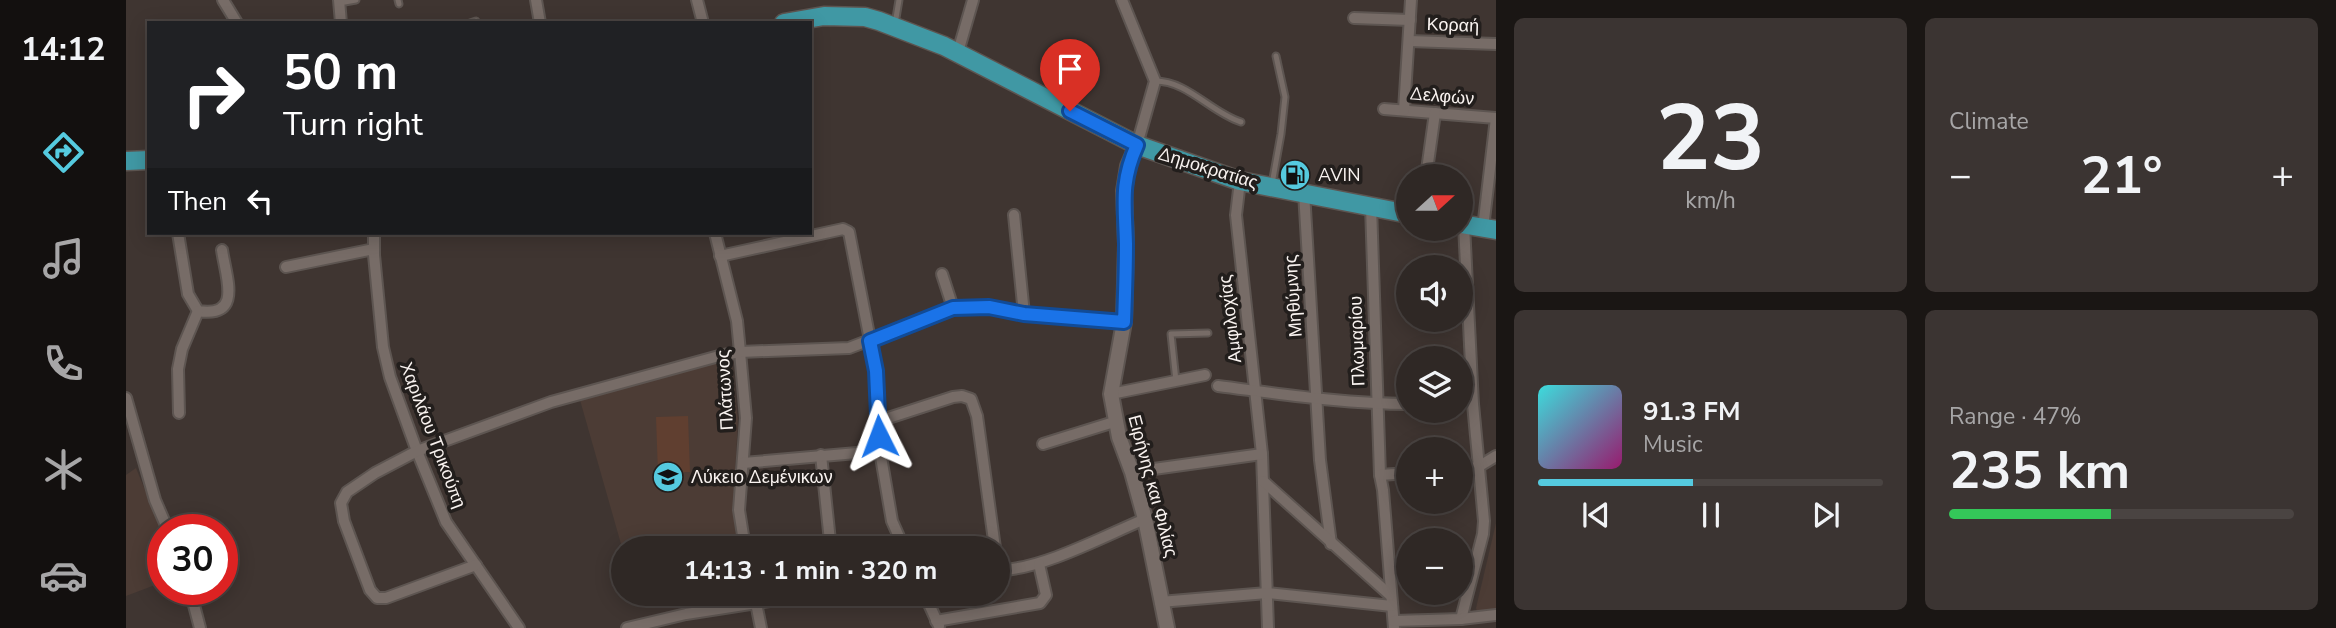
<!DOCTYPE html>
<meta charset="utf-8">
<style>
:root{--surface:#2f2825;--page:#3b3432;--text:#f1f3f6;--muted:#a7a6a7;--line:#4a4442;--accent:#55cadf}
body{margin:0;font-family:"Nunito Sans",sans-serif;background:var(--page);color:var(--text);height:100vh;display:flex;flex-direction:column;font-size:26px;white-space:nowrap}
*{box-sizing:border-box;margin:0}
p{font-size:23px;color:var(--muted)}
.icon{flex:none;width:38px;height:38px;fill:none;stroke:currentColor;stroke-width:2;stroke-linecap:round;stroke-linejoin:round}
.map{position:relative;flex:1;overflow:hidden}
.details{display:flex;flex-direction:column;gap:18px;padding:18px;background:#1a1614;width:840px}
.details>*{flex:none}
.banner{position:absolute;left:21px;top:21px;width:665px;height:214px;border-radius:0px;box-shadow:0 4px 18px #0003,0 0 0 2px var(--line);background:#202124;color:#fff;overflow:hidden}
.needle{width:46px;rotate:69deg}
.buttons{position:absolute;left:1270px;top:164px;display:grid;gap:14px}
.buttons a{display:grid;place-items:center;width:77px;height:77px;border-radius:50%;background:var(--surface);box-shadow:0 4px 18px #0003,0 0 0 2px var(--line);font-size:35px}
.speed{position:absolute;left:21px;top:514px;display:flex;gap:14px;font-size:35px;font-weight:700;text-align:center}
.speed>*{display:grid;place-content:center;width:91px;height:91px;border-radius:50%;background:var(--surface);box-shadow:0 4px 18px #0003,0 0 0 2px var(--line);line-height:1}
.speed .limit{border:10px solid #d22;background:#fff;color:#111}
.pin{position:absolute;display:grid;place-items:center;width:60px;height:60px;color:#fff;margin:-72px -30px;border-radius:50% 50% 50% 0;rotate:-45deg;box-shadow:0 0 7px #0007}
.pin .icon{rotate:45deg}
.me{position:absolute;width:77px;margin:-38px;rotate:357deg;stroke-linejoin:round;filter:drop-shadow(0 0 5px #0008)}
.turn{display:flex;align-items:center;gap:24px;height:147px;padding:0 21px;font-size:32px}
.turn .icon{width:91px;height:91px;stroke-width:2.5}
.turn b{display:block;font-size:49px;line-height:60px}
.then{display:flex;align-items:center;height:66px;padding:0 21px;background:#0003;gap:14px;font-size:26px}
.big{font-size:52px;font-weight:700;line-height:1.1}
.details .widget{flex:1;display:flex;flex-direction:column;justify-content:center;gap:10px;min-width:0;padding:0 24px;border-radius:10px;background:var(--page)}
.details .dial{align-items:center;gap:0}
.dial b{font-size:91px;line-height:1}
.song{display:flex;align-items:center;gap:21px}
.cover{width:84px;height:84px;border-radius:10px;background:linear-gradient(135deg,hsl(180 70% 55%),hsl(320 70% 35%))}
.played{height:7px;border-radius:4px;background:linear-gradient(90deg,var(--accent) 45%,var(--line) 45%)}
.keys{display:flex;justify-content:space-around;direction:ltr}
.heat{display:flex;justify-content:space-between;align-items:center;font-size:38px;direction:ltr}
.charge{height:10px;border-radius:5px;background:linear-gradient(90deg,#34c759 47%,var(--line) 0)}
.details .tiles{flex:1;display:grid;gap:18px;grid-template-columns:repeat(2,1fr)}
.trip{position:absolute;left:485px;top:536px;width:399px;height:70px;border-radius:35px;background:var(--surface);box-shadow:0 4px 18px #0003,0 0 0 2px var(--line);font-weight:700;line-height:70px;text-align:center}
main{display:flex;flex:1;min-height:0}
.tabs{display:flex;flex-direction:column;width:126px;justify-content:space-around;align-items:center;background:#13100f;color:var(--muted)}
.tabs .icon{width:49px;height:49px}
.tabs .selected{color:var(--accent)}
.tabs b{font-size:32px;color:var(--text)}
.map>svg:first-child{display:block}
.built{fill:#4c3c35}
.green{fill:#603f30}
.lines{fill:none;stroke-linecap:round;stroke-linejoin:round}
.service-casing{stroke:#5d5551;stroke-width:9}
.minor-casing{stroke:#5d5551;stroke-width:14}
.tertiary-casing{stroke:#5d5551;stroke-width:18}
.primary-casing{stroke:#5d5551;stroke-width:21}
.service{stroke:#776c67;stroke-width:5}
.minor{stroke:#776c67;stroke-width:10}
.tertiary{stroke:#776c67;stroke-width:14}
.primary{stroke:#4098a4;stroke-width:18}
.route-casing{stroke:#114b97;stroke-width:18}
.route{stroke:#1a73e8;stroke-width:12}
.labels{text-anchor:middle;stroke-width:7;stroke-linejoin:round;paint-order:stroke}
.street-label{font-size:18px;fill:#f9f3f0;stroke:#221e1c}
.poi-label{font-size:18px;fill:#f9f3f0;stroke:#221e1c;text-anchor:start}
</style>
<main>
<nav class="tabs">
<b>14:12</b>
<svg class="icon selected" aria-label="directions" viewBox="0 0 24 24"><path d="M12 3l9 9-9 9-9-9zM9 14v-3h6M13 9l2 2-2 2"/></svg>
<svg class="icon" aria-label="music" viewBox="0 0 24 24"><path d="M9 18V5l10-2v13"/><circle cx="6" cy="18" r="3"/><circle cx="16" cy="16" r="3"/></svg>
<svg class="icon" aria-label="phone" viewBox="0 0 24 24"><path d="M5 4h4l2 5-3 2q2 4 5 5l2-3 5 2v4C11 20 4 13 5 4z"/></svg>
<svg class="icon" aria-label="climate" viewBox="0 0 24 24"><path d="M12 3v18M4 7l16 10M4 17L20 7"/></svg>
<svg class="icon" aria-label="car" viewBox="0 0 24 24"><path d="M5 17H2v-5l4-1 3-4h7l3 4 3 1v5h-3M9 17h6M6 11h13"/><circle cx="7" cy="17" r="2"/><circle cx="17" cy="17" r="2"/></svg>
</nav>
<div class="map">
<svg width="1370" height="628" viewBox="0 0 1370 628">
<rect width="100%" height="100%" fill="#3f3531"/>
<g class="built">
<polygon points="605,358 612,420 607,510 610,536 495,544 454,400"/>
<polygon points="10,468 37,534 37,582 0,596 0,475"/>
<polygon points="1370,523 1370,610 1351,612 1350,608"/>
</g>
<polygon class="green" points="562,416 564,472 532,473 530,417"/>
<g class="lines">
<g class="service-casing">
<g id="service">
<polyline points="272,0 273,4"/>
<polyline points="213,3 230,0"/>
<polyline points="344,23 350,21 351,23"/>
<polyline points="769,24 773,0"/>
<path d="M1029 81C1062 81 1084 112 1115 122"/>
<polyline points="1146,184 1155,134 1159,97 1150,56"/>
<polyline points="1050,381 1045,334 1082,333"/>
</g>
</g>
<g class="minor-casing">
<g id="minor">
<polyline points="97,0 111,23"/>
<polyline points="213,0 215,23"/>
<polyline points="410,0 414,23"/>
<polyline points="571,0 577,23"/>
<polyline points="996,0 1029,81 1011,145"/>
<polyline points="1228,18 1284,20"/>
<polyline points="1283,41 1370,44"/>
<polyline points="832,52 847,0"/>
<polyline points="1258,109 1370,118"/>
<polyline points="1278,110 1285,0"/>
<polyline points="1300,177 1309,113"/>
<polyline points="1114,181 1110,215 1136,454 1142,628"/>
<polyline points="1178,192 1194,460 1205,544"/>
<polyline points="1245,206 1254,475 1257,490 1268,628"/>
<polyline points="888,215 898,314"/>
<polyline points="1357,228 1370,118"/>
<path d="M52 233 62 294 72 311C117 318 100 278 96 250"/>
<polyline points="248,233 248,255 257,347 264,377 291,451 320,522 393,628"/>
<polyline points="589,233 611,321 614,352 620,418 613,510 619,548"/>
<polyline points="594,256 717,229 723,232 750,371 754,451 766,521 778,548"/>
<polyline points="160,267 248,249"/>
<polyline points="816,274 827,308"/>
<path d="M1092 386C1155 394 1219 404 1283 404"/>
<polyline points="985,394 1079,375"/>
<polyline points="0,398 29,500 42,530"/>
<polyline points="53,413 52,369 56,349 72,311"/>
<polyline points="753,421 827,397 836,396 845,399 851,416 869,548"/>
<polyline points="917,444 988,422"/>
<polyline points="695,455 704,541"/>
<polyline points="617,463 754,451"/>
<polyline points="1335,469 1352,467 1370,456"/>
<polyline points="1006,472 1136,454"/>
<polyline points="1254,475 1283,473"/>
<polyline points="1137,481 1264,595"/>
<path d="M872 563 876 570C919 568 978 536 1019 519"/>
<polyline points="350,565 260,598 251,598 244,590 218,521 215,503 221,492 249,473 291,451 425,402 593,356 614,352 723,348 827,308 864,307 898,314 998,322"/>
<polyline points="64,590 74,628"/>
<polyline points="628,593 635,628"/>
<polyline points="798,593 813,626"/>
<polyline points="1034,602 1141,593 1266,606"/>
<polyline points="1335,619 1357,534 1358,521 1347,404 1338,225"/>
<polyline points="810,621 914,603 920,595 913,564"/>
<polyline points="1268,621 1335,619 1370,615"/>
<polyline points="501,628 560,614 657,599"/>
</g>
</g>
<g class="tertiary-casing">
<polyline id="tertiary" points="1011,145 1002,166 998,191 1000,244 998,322 985,394 993,437 1006,472 1019,519 1041,628"/>
</g>
<g class="primary-casing">
<g id="primary">
<polyline points="658,23 698,16 739,17 753,21 818,46 1011,145 1114,181 1283,214"/>
<polyline points="0,161 23,160"/>
<polyline points="1335,224 1370,230"/>
</g>
</g>
<use href="#service" class="service"/>
<use href="#minor" class="minor"/>
<use href="#tertiary" class="tertiary"/>
<use href="#primary" class="primary"/>
</g>
<g class="lines">
<g class="route-casing">
<path id="route" d="M753 436 750 371 744 341 827 308 863 307 898 314 998 322C999 296 1000 270 1000 244 999 205 994 183 1011 145L944 111"/>
</g>
<use href="#route" class="route"/>
</g>
<defs>
<g id="fuel-disc" transform="scale(1.575)"><circle r="9.5" fill="#55cadf" stroke="#221e1c"/><path d="M-5.5-6h7V0h2V4h1.3V-2.5L3-4.5l.8-.8L6-3V5H2.5V1h-1V6h-7ZM-4.2-4.7v3.2H.2V-4.7Z" fill="#111"/></g>
<g id="school-disc" transform="scale(1.575)"><circle r="9.5" fill="#55cadf" stroke="#221e1c"/><path d="M0-5L7-2L0 1L-7-2ZM-4 1L0 2.5L4 1V4Q0 6-4 4Z" fill="#111"/></g>
</defs>
<g fill-rule="evenodd">
<use href="#fuel-disc" x="1169" y="175"/>
<use href="#school-disc" x="542" y="477"/>
</g>
<g class="labels">
<g class="street-label">
<text transform="translate(1327 25) rotate(2)" y="6">Κοραή</text>
<text transform="translate(1316 96) rotate(5)" y="6">Δελφών</text>
<text transform="translate(1082 168) rotate(17)" y="6">Δημοκρατίας</text>
<text transform="translate(1167 296) rotate(-94)" y="6">Μηθύμνης</text>
<text transform="translate(1104 319) rotate(-97)" y="6">Αμφιλοχίας</text>
<text transform="translate(1231 341) rotate(-92)" y="6">Πλωμαρίου</text>
<text transform="translate(599 390) rotate(-93)" y="6">Πλάτωνος</text>
<text transform="translate(307 435) rotate(69)" y="6">Χαριλάου Τρικούπη</text>
<text transform="translate(1027 486) rotate(75)" y="6">Ειρήνης και Φιλίας</text>
</g>
<g class="poi-label">
<text x="1192" y="181">AVIN</text>
<text x="565" y="483">Λύκειο Δεμένικων</text>
</g>
</g>
</svg>
<div class="buttons">
<a><svg class="needle" viewBox="-14 -14 28 28"><path d="M0-13l5 13h-10z" fill="#e53935"/><path d="M0 13l5-13h-10z" fill="#a7a6a7"/></svg></a>
<a><svg class="icon" aria-label="sound" viewBox="0 0 24 24"><path d="M4 9h4l5-4v14l-5-4H4zM17 9q2 3 0 6"/></svg></a>
<a><svg class="icon" aria-label="layers" viewBox="0 0 24 24"><path d="M12 4l9 5-9 5-9-5zM3 14l9 5 9-5"/></svg></a>
<a>+</a>
<a>−</a>
</div>
<div class="speed"><div class="limit">30</div></div>
<div class="pin" style="left:944px;top:111px;background:#d93025"><svg class="icon" aria-label="arrive" viewBox="0 0 24 24"><path d="M6 21V4h12l-3 4 3 4H6"/></svg></div>
<svg class="me" style="left:753px;top:436px" viewBox="-20 -20 40 40"><path d="M0-17L14 15 0 8-14 15z" fill="#1a73e8" stroke="#fff" stroke-width="4"/></svg>
<div class="trip">14:13 · 1 min · 320 m</div>
<div class="banner">
<div class="turn"><svg class="icon" aria-label="right" viewBox="0 0 24 24"><path d="M7 20v-9h11M14 6l5 5-5 5"/></svg><div><b>50 m</b>Turn right</div></div>
<div class="then">Then<svg class="icon" aria-label="left" viewBox="0 0 24 24"><path d="M17 20v-9H6M10 6l-5 5 5 5"/></svg></div>
</div>
</div>
<section class="details">
<div class="tiles">
<div class="widget dial"><b>23</b><p>km/h</p></div>
<div class="widget"><p>Climate</p>
<div class="heat"><a>−</a><b class="big">21°</b><a>+</a></div>
</div>
<div class="widget">
<div class="song"><i class="cover"></i><div><b>91.3 FM</b><p>Music</p></div></div>
<div class="played"></div>
<div class="keys"><svg class="icon" aria-label="previous" viewBox="0 0 24 24"><path d="M18 5L8 12l10 7zM5 5v14"/></svg><svg class="icon" aria-label="pause" viewBox="0 0 24 24"><path d="M8 5v14M16 5v14"/></svg><svg class="icon" aria-label="next" viewBox="0 0 24 24"><path d="M6 5l10 7-10 7zM19 5v14"/></svg></div>
</div>
<div class="widget"><p>Range · 47%</p><b class="big">235 km</b><div class="charge"></div></div>
</div>
</section>
</main>
